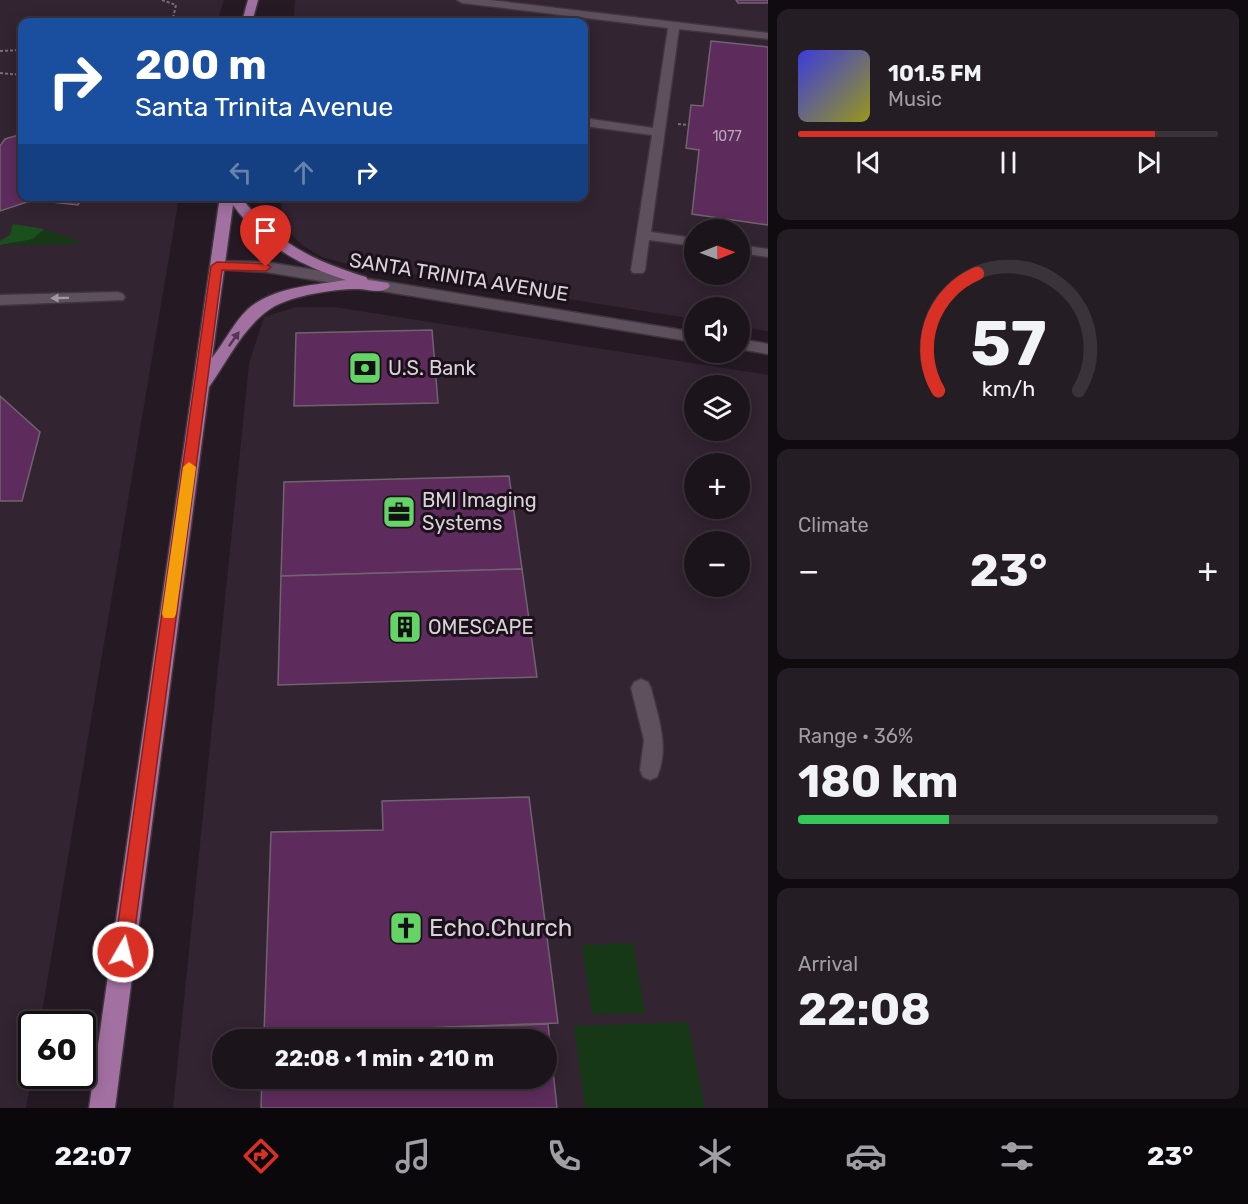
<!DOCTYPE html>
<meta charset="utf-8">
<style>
:root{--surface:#1c141b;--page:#251d24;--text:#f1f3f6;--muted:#a09ea3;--line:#3a333a;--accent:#d93025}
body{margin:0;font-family:Rubik,sans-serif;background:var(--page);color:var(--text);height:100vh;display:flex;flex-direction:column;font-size:22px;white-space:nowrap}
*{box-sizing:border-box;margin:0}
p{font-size:20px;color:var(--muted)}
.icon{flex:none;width:33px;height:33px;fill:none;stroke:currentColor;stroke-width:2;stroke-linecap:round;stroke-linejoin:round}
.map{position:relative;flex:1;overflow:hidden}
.sheet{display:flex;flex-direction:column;gap:9px;padding:9px;background:#0f0b0f;width:480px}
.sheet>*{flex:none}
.hud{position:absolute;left:18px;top:18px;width:570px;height:183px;border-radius:12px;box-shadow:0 3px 15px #0003,0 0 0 2px var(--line);background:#1a4fa0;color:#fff;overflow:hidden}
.needle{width:39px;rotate:89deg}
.fabs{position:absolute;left:684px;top:219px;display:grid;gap:12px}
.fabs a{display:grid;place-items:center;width:66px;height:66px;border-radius:50%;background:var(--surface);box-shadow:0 3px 15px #0003,0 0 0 2px var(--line);font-size:30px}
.speed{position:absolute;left:18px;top:1011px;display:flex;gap:12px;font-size:30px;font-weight:700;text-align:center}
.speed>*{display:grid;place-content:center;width:78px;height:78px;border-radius:50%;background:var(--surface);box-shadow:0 3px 15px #0003,0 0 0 2px var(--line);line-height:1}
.speed .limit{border:3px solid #111;border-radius:9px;background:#fff;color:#111}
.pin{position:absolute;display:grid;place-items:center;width:51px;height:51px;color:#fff;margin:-62px -26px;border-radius:50% 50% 50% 0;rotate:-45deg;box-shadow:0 0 6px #0007}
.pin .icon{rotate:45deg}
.me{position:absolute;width:66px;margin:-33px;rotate:8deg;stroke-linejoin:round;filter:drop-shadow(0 0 4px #0008)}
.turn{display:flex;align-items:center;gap:21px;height:126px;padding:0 18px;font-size:27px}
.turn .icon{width:78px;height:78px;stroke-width:2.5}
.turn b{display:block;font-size:42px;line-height:51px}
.lanes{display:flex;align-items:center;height:57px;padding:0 18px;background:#0003;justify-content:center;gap:30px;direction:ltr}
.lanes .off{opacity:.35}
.big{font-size:45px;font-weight:700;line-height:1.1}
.sheet .tile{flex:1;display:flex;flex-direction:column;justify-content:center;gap:9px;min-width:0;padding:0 21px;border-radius:12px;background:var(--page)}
.sheet .dial{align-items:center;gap:0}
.dial svg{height:156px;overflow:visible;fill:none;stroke:var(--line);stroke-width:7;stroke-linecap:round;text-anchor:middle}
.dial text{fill:var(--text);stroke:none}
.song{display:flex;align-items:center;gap:18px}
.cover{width:72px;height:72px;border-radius:9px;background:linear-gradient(135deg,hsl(240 70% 55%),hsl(60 70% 35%))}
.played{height:6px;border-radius:3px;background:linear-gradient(90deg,var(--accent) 85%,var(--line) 85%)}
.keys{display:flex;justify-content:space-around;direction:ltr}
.heat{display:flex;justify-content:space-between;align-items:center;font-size:33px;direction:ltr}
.charge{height:9px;border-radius:4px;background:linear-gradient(90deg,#34c759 36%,var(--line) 0)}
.trip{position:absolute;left:212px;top:1029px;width:345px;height:60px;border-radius:30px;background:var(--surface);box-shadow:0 3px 15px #0003,0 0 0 2px var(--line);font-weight:700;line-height:60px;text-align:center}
.dock{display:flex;height:96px;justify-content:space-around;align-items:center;background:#0b080b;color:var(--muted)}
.dock .icon{width:42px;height:42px}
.dock .on{color:var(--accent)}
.dock b{font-size:27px;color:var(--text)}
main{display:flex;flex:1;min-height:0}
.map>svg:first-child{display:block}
.built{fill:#322431;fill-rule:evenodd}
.green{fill:#163817}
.water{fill:#1a501d}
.building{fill:#5d2c5c;stroke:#70636f;stroke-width:1.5}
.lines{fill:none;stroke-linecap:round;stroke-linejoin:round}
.minor-casing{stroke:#3f363e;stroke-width:3}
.major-casing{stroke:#3f363e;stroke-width:3}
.path{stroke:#786f77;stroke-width:2;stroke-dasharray:3 2;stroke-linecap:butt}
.minor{fill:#5e515d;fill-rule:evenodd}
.major{fill:#a270a1;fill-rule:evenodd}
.oneway{fill:#a298a1}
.oneway2{fill:#513751}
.route{fill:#d93025;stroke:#8d1f18;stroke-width:1.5}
.slow{fill:#f59e0b}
.labels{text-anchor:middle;stroke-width:6;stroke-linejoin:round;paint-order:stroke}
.far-number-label{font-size:14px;fill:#bba8ba}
.street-label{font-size:20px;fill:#dad2d9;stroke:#1b111b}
.poi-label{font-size:20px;fill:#dad2d9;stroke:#1b111b;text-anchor:start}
.near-poi-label{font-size:24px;fill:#dad2d9;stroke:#1b111b;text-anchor:start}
</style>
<main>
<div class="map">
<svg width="768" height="1108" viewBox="0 0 768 1108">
<rect width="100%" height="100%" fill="#251a24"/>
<g class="built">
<polygon points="0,0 224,0 217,22 22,22 22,196 179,197 40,1024 32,1024 32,1076 26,1108 0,1108"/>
<path d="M295 0H768V331L740 327V308H694V319L348 264 322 257 302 245 287 230 281 216 282 197 584 196V22H293ZM694 230H740V274H694Z"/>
<path d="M296 307H334L768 375V1108H173L249 364 264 317ZM694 386H740V430H694ZM694 464H740V508H694ZM694 542H740V586H694ZM222 1040H546V1078H222Z"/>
</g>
<g class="green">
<polygon points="44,229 79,241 77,244 10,245 13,241 33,239"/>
<polygon points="633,943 645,1013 592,1014 582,945"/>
<polygon points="688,1022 705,1108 585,1108 574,1026"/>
</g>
<polygon class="water" points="13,224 44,229 33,239 0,245 0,241 10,235"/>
<g class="building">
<polygon points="736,0 768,0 768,3 738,3"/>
<polygon points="711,41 768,47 768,225 692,214 699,150 686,148 691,105 703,106"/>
<polygon points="22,134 22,196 84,196 78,205 33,200 0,211 0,146 5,139"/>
<polygon points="432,330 438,403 294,406 296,333"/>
<polygon points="0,396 40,432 22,501 0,501"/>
<polygon points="509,476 522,569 281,576 284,482"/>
<polygon points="522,569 537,677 278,685 281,576"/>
<polygon points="529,797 558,1023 264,1034 271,832 383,830 382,801"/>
<polygon points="548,1024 557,1108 261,1108 262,1078 546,1078 546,1040 263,1040 264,1034"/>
</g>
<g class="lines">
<g class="minor-casing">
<g id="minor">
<polygon points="457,0 490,0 768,33 768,39 679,29 651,232 694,238 694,246 649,240 645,270 643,273 633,273 631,270 652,135 584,126 584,118 653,128 668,28 462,3"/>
<polygon points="740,245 768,249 768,257 740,253"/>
<polygon points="217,261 266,262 694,332 694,342 266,272 212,269 210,266 212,263"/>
<polygon points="118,292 123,294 125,297 123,300 0,305 0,295"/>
<polygon points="740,339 768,344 768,354 740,349"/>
<path d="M641 679 648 682 651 688C658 717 670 747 657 777L650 780 643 777 640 770 644 740 631 688 634 682Z"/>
</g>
</g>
<g class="major-casing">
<g id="major">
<polygon points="248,0 258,0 252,22 242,22"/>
<path d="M220 196H240C276 243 311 260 366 277L368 280 388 283 390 286C384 294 370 290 360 289 338 288 295 295 275 306 246 322 228 360 209 387L115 1108H89ZM233 205C262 245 299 265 346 280 315 285 273 287 248 309 234 322 224 343 212 358Z"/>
</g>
</g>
<g class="path">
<polyline points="162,0 176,5 172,22"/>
<polyline points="0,51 22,50"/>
<polyline points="0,73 22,75"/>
<polyline points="678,124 688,125"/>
</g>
<use href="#minor" class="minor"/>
<use href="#major" class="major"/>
</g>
<defs><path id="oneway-solid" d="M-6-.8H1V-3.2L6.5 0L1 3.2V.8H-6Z" transform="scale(1.5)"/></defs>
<use class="oneway" href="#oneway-solid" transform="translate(60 298) rotate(179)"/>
<use class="oneway2" href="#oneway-solid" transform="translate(234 339) rotate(-55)"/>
<polygon class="route" points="217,262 266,264 271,267 266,271 222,270 132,952 129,958 123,961 117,958 114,952 211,266"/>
<polygon class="slow" points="189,462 196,467 176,614 174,618 164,618 162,614 183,467"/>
<defs>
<g id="bank-square" transform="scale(1.725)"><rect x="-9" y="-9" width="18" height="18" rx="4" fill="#65d467" stroke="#1b111b"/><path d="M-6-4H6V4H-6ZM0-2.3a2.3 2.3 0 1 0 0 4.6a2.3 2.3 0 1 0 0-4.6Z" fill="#111"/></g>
<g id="office-square" transform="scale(1.725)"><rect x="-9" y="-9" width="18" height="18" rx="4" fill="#65d467" stroke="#1b111b"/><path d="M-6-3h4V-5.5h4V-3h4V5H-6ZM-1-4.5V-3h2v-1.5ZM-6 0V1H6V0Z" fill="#111"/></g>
<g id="building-square" transform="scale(1.725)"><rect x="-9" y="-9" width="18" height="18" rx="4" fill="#65d467" stroke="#1b111b"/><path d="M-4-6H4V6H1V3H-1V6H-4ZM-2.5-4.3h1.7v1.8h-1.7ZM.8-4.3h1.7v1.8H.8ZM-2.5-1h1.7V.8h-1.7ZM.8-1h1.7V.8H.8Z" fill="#111"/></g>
<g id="church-square" transform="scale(1.725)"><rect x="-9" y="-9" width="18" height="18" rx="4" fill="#65d467" stroke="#1b111b"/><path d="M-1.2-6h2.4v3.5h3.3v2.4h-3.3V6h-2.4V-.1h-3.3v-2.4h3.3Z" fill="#111"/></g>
</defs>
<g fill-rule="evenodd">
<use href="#bank-square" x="365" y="368"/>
<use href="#office-square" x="399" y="512"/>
<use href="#building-square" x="405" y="627"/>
<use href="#church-square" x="406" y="928"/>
</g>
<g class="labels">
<g class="far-number-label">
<text x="727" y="141">1077</text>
</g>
<g class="street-label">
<text transform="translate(459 277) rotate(9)" y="7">SANTA TRINITA AVENUE</text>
</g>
<g class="poi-label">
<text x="388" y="375">U.S. Bank</text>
<text x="422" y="507">BMI Imaging<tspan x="422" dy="23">Systems</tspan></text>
<text x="428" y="634">OMESCAPE</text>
</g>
<g class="near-poi-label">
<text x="429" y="936">Echo.Church</text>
</g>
</g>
</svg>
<div class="fabs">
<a><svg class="needle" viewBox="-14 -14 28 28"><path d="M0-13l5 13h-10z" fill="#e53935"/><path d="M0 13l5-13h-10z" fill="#a09ea3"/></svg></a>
<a><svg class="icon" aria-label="sound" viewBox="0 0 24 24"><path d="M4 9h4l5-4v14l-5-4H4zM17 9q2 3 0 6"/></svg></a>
<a><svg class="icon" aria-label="layers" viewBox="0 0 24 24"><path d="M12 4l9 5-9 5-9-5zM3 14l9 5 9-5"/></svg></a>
<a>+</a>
<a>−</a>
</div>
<div class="speed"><div class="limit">60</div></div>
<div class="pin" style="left:266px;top:267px;background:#d93025"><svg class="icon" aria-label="arrive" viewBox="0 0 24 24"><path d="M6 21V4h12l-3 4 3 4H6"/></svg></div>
<svg class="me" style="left:123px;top:952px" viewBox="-20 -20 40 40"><circle r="17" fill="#d93025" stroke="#fff" stroke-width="3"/><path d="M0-11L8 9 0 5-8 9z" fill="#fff"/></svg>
<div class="trip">22:08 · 1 min · 210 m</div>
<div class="hud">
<div class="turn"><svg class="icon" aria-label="right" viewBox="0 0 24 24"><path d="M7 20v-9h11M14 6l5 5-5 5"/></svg><div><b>200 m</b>Santa Trinita Avenue</div></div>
<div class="lanes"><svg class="icon off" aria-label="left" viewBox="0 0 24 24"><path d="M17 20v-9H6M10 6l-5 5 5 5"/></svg><svg class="icon off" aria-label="ahead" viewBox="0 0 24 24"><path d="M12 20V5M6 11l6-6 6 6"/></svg><svg class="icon" aria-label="right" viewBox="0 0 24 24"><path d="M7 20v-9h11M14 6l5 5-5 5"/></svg></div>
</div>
</div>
<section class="sheet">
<div class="tile">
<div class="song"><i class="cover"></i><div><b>101.5 FM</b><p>Music</p></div></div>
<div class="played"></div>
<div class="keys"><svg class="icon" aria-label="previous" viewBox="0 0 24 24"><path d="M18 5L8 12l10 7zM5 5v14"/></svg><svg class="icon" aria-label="pause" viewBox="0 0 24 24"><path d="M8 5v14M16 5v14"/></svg><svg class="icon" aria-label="next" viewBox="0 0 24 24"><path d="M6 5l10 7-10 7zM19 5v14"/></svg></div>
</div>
<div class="tile dial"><svg viewBox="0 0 100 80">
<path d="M14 69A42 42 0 1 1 86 69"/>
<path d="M14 69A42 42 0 0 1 34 9" stroke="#d93025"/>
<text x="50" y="56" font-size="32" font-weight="700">57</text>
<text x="50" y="72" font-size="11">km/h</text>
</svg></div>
<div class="tile"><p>Climate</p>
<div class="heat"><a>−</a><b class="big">23°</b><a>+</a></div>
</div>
<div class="tile"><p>Range · 36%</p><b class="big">180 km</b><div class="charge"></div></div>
<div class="tile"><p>Arrival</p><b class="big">22:08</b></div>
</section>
</main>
<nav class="dock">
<b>22:07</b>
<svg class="icon on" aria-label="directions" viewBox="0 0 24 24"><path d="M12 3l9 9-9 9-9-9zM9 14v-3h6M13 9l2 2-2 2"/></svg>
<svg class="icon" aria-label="music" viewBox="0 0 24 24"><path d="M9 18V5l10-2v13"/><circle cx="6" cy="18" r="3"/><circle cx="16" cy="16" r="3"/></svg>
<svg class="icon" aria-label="phone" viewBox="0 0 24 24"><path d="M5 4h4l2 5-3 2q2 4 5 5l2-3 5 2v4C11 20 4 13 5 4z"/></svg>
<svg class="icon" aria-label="climate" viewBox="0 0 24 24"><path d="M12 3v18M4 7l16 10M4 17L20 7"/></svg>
<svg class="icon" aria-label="car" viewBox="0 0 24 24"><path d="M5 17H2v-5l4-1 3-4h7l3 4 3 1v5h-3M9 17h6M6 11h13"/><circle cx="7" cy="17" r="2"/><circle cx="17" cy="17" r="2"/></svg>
<svg class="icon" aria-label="filters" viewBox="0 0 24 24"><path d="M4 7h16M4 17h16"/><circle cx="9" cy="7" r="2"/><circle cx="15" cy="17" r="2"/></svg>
<b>23°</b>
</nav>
